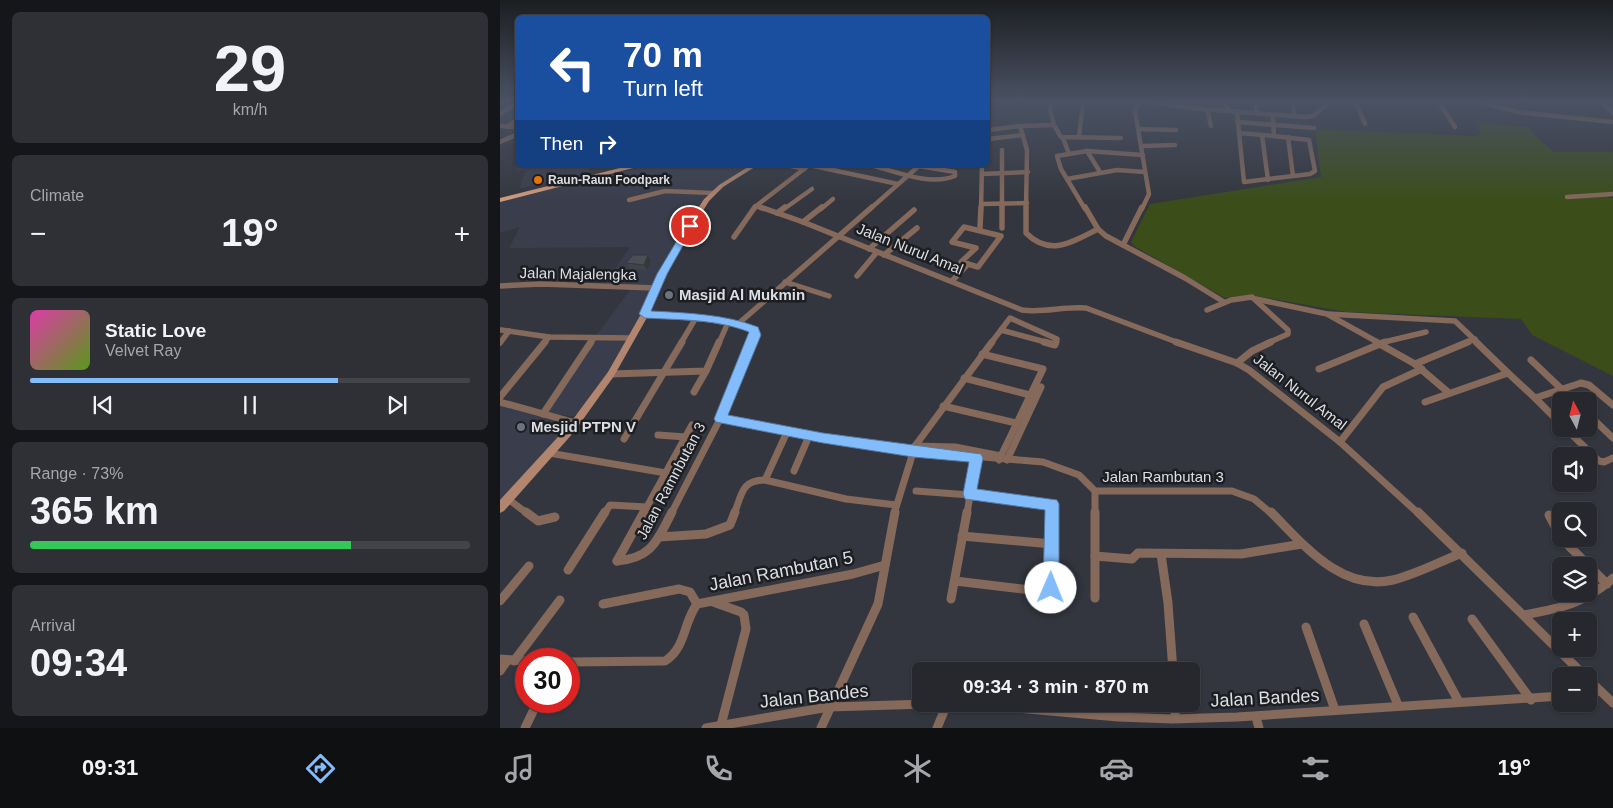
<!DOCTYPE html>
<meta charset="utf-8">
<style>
:root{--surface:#26282e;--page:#2e3036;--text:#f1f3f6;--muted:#a4a6aa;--line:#42444a;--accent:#83bcfb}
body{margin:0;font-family:Helvetica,sans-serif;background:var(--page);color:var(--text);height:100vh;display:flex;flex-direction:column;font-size:19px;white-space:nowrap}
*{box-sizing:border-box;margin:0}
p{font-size:16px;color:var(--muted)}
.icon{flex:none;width:28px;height:28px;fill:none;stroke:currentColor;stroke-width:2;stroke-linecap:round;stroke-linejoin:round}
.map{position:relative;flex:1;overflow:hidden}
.details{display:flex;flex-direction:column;gap:12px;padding:12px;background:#151619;width:500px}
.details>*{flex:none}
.guide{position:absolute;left:15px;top:15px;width:475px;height:152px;border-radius:8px;box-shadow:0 1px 4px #0004,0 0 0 1px var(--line);background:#1a4fa0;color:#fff;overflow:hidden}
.needle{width:32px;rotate:353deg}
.fabs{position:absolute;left:1052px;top:392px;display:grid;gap:10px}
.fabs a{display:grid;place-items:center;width:45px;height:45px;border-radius:8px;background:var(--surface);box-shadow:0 1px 4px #0004,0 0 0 1px var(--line);font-size:25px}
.speed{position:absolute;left:15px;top:648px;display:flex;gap:10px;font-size:25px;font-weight:700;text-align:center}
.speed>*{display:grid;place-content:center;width:65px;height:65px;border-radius:50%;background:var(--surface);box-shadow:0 1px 4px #0004,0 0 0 1px var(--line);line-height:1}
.speed .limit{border:8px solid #d22;background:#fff;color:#111}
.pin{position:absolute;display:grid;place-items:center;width:42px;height:42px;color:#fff;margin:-21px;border:2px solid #fff;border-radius:50%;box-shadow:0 1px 5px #0007}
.me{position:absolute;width:55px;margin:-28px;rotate:1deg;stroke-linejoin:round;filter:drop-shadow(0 0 4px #0008)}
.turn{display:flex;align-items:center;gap:18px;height:105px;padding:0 25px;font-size:22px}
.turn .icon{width:65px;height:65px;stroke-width:2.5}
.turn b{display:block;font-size:35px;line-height:42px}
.then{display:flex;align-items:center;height:48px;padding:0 25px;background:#0003;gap:10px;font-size:19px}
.big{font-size:38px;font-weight:600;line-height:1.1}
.details .widget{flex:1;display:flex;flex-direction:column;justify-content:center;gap:8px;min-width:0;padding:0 18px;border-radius:8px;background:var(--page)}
.details .dial{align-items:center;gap:0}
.dial b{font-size:65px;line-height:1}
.song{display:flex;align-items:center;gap:15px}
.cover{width:60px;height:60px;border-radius:8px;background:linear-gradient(135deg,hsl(320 70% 55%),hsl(90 70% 35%))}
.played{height:5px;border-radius:2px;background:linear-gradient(90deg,var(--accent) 70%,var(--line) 70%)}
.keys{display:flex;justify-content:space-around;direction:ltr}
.heat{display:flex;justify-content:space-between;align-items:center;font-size:28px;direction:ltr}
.charge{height:8px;border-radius:4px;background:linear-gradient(90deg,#34c759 73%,var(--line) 0)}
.trip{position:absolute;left:412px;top:662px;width:288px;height:50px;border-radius:8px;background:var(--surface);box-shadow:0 1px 4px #0004,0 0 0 1px var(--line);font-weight:600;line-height:50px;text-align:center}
.menu{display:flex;height:80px;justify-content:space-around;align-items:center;background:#0f1012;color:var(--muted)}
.menu .icon{width:35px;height:35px}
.menu .on{color:var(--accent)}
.menu b{font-size:22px;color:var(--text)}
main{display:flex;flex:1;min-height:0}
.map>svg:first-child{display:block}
.built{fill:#3a3e4c}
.green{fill:#3b4d19}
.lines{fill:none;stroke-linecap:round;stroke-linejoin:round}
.street-far3{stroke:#85695b;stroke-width:4.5}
.street-far2{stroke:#85695b;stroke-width:5.5}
.street-far1{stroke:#85695b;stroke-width:7}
.street{stroke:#85695b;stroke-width:9}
.secondary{fill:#b1856e;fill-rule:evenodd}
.primary{fill:#d39b7c;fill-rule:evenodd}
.wall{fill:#41434a}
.shaded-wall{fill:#35373c}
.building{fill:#4c4e56;stroke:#35373c}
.route{fill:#83bcfb;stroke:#557aa3}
.food-dot{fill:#e8710a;stroke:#1c1e21;stroke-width:2}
.worship-dot{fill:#6b7280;stroke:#1c1e21;stroke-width:2}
.labels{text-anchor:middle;stroke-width:5;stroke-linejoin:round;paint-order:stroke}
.far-poi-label{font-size:12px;font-weight:bold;fill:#dcdee3;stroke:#1c1e21;text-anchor:start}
.street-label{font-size:15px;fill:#dcdee3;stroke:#1c1e21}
.poi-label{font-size:15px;font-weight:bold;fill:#dcdee3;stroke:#1c1e21;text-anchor:start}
.near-street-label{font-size:18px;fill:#dcdee3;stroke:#1c1e21}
</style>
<main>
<section class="details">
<div class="widget dial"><b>29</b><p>km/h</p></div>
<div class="widget"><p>Climate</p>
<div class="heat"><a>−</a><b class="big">19°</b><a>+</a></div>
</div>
<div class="widget">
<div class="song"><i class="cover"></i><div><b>Static Love</b><p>Velvet Ray</p></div></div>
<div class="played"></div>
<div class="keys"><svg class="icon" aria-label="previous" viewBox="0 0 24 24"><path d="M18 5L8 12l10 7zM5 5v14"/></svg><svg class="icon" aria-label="pause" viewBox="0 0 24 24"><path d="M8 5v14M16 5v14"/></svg><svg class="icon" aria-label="next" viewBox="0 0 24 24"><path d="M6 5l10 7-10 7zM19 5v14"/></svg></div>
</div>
<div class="widget"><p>Range · 73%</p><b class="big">365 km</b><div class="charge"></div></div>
<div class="widget"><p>Arrival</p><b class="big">09:34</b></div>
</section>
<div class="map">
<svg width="1113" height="728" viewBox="0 0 1113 728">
<rect width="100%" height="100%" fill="#33363e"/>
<g class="built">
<polygon points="18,165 88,165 90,172 19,189 26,170 15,171"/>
<polygon points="151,165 251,165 206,195 151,286 141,314 109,371 81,412 73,416 50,414 49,408 96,336 133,286 104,285 130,247 9,248 20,227 0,233 0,202"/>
<polygon points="0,405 71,426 0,505"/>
</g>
<polygon class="green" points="978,123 1028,127 1041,141 1054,152 1113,152 1113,192 1102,193 1109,198 1113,198 1113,376 1032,335 1021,319 847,312 750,295 725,298 634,246 631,242 650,204 821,177 815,129 975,136 981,134"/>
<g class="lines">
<g class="street-far3">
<polyline points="640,101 635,111 649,194 642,209"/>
<polyline points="644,101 692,108 804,117 813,116 831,101"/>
<polyline points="724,101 729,111"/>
<polyline points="793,101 794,116"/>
<polyline points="855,101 865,124"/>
<polyline points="938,101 955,127"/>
<polyline points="978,101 1017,112 1113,122"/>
<polyline points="1101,101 1113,113"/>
<polyline points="707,109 711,126"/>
<polyline points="737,112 744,182 810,174 815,171 809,140 774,136"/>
<polyline points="756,113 757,101"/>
<polyline points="0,114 18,102"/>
<polyline points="737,122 814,128"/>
<polyline points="554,125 561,137 621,138"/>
<polyline points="0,126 18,127"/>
<polyline points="7,127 18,119"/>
<polyline points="638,129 676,130"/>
<polyline points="488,130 520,126"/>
<polyline points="739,133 774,136 773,115"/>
<polyline points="762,135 768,180"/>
<polyline points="579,137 583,101"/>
<polyline points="788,137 793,176"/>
<polyline points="563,138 569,154"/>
<polyline points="488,139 523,135"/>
<polyline points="0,142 18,134"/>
<polyline points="642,146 675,145"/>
<polyline points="502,150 502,209"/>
<polyline points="587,151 600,172"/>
<path d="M371 165C396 172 430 186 455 176V172L419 166"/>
<polyline points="304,169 309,165 398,184"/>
<polyline points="482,174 528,172"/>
<polyline points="567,179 617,170 645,172"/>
<polyline points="1067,197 1113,194"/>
<polyline points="129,200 165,191 213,193"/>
<polyline points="481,204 527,203"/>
<polyline points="254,209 256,206"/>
<polyline points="263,209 256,206 304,169 287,165"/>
<polyline points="284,209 312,189"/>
<polyline points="321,209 333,199"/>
<polyline points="370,209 420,165"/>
<polyline points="481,209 482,165"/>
<polyline points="526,209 527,150 520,126 554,125 550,109 551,101"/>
<polyline points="585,209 561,169 557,156 587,151 643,155"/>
</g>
<g class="street-far2">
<path d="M260 207 303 222 522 310C544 313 564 306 586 308L679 343"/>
<polyline points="502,207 502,228"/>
<path d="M526 207V233C550 257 572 242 598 229L585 207"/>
<polyline points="277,213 285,207"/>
<polyline points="303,222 322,207"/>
<polygon points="464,227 501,236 478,267 461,262 476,248 452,242"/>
<polyline points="480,227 481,207"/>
<polyline points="598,229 606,236 685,278 724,302"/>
<polyline points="234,237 255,207"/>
<polyline points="623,245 642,207"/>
<polyline points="369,249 414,210"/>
<polyline points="384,255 417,228"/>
<polyline points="357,276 377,252"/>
<polyline points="452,281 468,264"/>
<polyline points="285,282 329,296"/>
<polyline points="0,286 41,284 155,288"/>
<polyline points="756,299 827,314 879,343"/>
<polyline points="707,310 731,300 752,297 788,330 788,334 768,343"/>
<polyline points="145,314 212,320 252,328 256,333 252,343"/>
<polyline points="828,314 955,321 978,343"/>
<polyline points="238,324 372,207"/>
<polyline points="1,330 49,337 131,338"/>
<polyline points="501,330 549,343"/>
<polyline points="501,330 510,318 557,339 556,343"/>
<polyline points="0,343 9,331"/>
<polyline points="44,343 49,337"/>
<polyline points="90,343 94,338"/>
<polyline points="181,343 194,321"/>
<polyline points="219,343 226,327"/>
<polyline points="491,343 501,330"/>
<polyline points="880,343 926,332"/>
<polyline points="965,343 975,339"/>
</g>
<g class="street-far1">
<polyline points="544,342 555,345 556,342"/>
<polyline points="676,342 737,363 749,370 840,442 919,514"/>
<polyline points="876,342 915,364 949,393"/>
<polyline points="976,342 1008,373"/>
<polyline points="482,354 543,369 499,460"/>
<polyline points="1031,360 1074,401"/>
<polyline points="737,363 752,351 771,342"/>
<polyline points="915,364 968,342"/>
<polyline points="819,369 885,342"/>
<polyline points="111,374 206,371 219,342"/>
<polyline points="464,378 530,395"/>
<polyline points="194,392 206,371"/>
<polyline points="0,397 45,342"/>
<polyline points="1035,398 1061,424"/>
<polyline points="0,402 76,423"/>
<polyline points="925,402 1008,373 1035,398 1081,383 1089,385 1113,405"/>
<polyline points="443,406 516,423"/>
<polyline points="43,414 91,342"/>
<polyline points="1089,415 1113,438"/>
<polyline points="220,419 287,432 413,451 543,462 579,475 595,491 732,491 754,499 772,514"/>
<polyline points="1066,429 1099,461 1104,462 1113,458"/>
<polyline points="158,435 186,437"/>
<polyline points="124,439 182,342"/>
<polyline points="840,442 883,387 922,369"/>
<polyline points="415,446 455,447 501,456"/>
<polyline points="49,453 166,473"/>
<polyline points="507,460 541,387"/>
<polyline points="294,471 309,436"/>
<polyline points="265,480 287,432"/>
<polyline points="416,491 470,495 477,457"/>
<polyline points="595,491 595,514"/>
<polyline points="8,499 28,514"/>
<polyline points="104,514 110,505 147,507"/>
<polyline points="143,514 192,425"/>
<polyline points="171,514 220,419 252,342"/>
<path d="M234 514C242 495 241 480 265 480L346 499 396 505"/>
<polyline points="394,514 415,446 492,342"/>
<polyline points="467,514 470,495 552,504 552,514"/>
</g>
<g class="street">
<polyline points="26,512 38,521 55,517"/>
<polyline points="595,512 595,598"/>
<path d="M771 512C804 545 841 592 893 580 917 574 939 562 962 553"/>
<polyline points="918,512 1085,676"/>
<polyline points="1049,515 1061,538"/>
<polyline points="462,536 552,544"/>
<polyline points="159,537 206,534 230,525 235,512"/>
<polyline points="1062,539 1107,584"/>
<polyline points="661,554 668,603 673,671"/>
<polyline points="595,556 632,559 638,553 741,554 802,544"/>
<path d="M117 561C152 558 157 541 172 512"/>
<polyline points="117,561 144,512"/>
<polyline points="68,570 105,512"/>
<polyline points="455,581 548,592 551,588 552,512"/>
<polyline points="451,599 467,512"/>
<polyline points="0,601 29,566"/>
<polyline points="213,602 241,612 244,615 246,629 221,725"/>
<polyline points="103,604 179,589 190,592 197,604"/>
<path d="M1024 615C1061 608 1084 604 1113 578"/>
<polyline points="913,617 959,702"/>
<polyline points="972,619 1031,700"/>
<polyline points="864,624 898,705"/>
<polyline points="806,627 835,710"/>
<polyline points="0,659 26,661"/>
<polyline points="14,661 60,600"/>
<path d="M69 662 165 661C186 648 183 623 197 604L353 574 385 565"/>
<polyline points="0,671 7,661"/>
<polyline points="1089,680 1113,703"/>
<polyline points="1089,692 1099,691"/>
<polyline points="470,704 618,717 672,719 737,717 1061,696"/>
<polyline points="675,704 675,718"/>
<polyline points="756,717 759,728"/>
<polyline points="25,728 38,701"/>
<polyline points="206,728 329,707 427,704"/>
<polyline points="321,728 378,604 395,512"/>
<polyline points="437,728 447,704"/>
</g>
<polygon class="secondary" points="251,165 258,165 223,187 209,201 175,257 149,314 114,376 74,432 4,511 0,513 0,500 68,426 108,372 141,314 167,257 204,199 219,185"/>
<polygon class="primary" points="132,165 145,165 0,202 0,198"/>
</g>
<polygon class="wall" points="148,255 151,261 147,270 130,269 126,263"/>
<polygon class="shaded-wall" points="148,255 151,261 147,270 144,265"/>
<polygon class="building" points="133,255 148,255 144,265 126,263"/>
<linearGradient id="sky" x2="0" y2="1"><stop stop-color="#1c1e22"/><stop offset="0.5" stop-color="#4a5263"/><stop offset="1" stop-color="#4a5263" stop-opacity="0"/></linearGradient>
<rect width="1113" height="203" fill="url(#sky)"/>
<path class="route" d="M187 224 194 226 167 274 151 311C188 313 224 314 258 327L261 335 228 415 323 433 481 454 483 458 477 489 557 500 559 504V588L556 593 551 596 546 593 543 588 545 510 465 499 463 494 469 462 413 457 323 443 216 422 214 419 249 332C216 319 179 320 145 318L139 314 157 274Z"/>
<circle class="food-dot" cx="38" cy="180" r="5"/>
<g class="worship-dot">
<circle cx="169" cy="295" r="5"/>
<circle cx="21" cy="427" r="5"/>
</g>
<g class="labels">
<g class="far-poi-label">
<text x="48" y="184">Raun-Raun Foodpark</text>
</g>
<g class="street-label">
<text transform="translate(410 249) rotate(22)" y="5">Jalan Nurul Amal</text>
<text transform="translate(78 274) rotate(1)" y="5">Jalan Majalengka</text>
<text transform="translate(800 392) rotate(38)" y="5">Jalan Nurul Amal</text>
<text x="663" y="482">Jalan Rambutan 3</text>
<text transform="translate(171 481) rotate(-62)" y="5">Jalan Ramnbutan 3</text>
</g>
<g class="poi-label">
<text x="179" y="300">Masjid Al Mukmin</text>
<text x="31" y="432">Mesjid PTPN V</text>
</g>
<g class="near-street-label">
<text transform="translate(281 571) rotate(-11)" y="6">Jalan Rambutan 5</text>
<text transform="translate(314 696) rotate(-6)" y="6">Jalan Bandes</text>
<text transform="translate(765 698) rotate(-3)" y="6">Jalan Bandes</text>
</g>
</g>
</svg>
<div class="fabs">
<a><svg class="needle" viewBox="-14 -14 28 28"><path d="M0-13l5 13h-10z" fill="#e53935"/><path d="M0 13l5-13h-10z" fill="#a4a6aa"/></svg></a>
<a><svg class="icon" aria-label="sound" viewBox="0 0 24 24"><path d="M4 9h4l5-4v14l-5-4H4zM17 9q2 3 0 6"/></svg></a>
<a><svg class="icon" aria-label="search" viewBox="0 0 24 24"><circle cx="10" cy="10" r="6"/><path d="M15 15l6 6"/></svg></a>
<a><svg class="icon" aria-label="layers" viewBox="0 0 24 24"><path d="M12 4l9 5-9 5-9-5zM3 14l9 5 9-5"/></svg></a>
<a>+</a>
<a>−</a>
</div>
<div class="speed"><div class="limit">30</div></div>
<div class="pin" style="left:190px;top:226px;background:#d93025"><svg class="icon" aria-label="arrive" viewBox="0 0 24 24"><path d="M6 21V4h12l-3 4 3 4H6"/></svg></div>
<svg class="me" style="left:551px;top:588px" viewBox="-20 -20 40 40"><circle r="19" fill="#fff"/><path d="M0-13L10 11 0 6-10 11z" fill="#83bcfb"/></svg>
<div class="trip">09:34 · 3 min · 870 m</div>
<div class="guide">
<div class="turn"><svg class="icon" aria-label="left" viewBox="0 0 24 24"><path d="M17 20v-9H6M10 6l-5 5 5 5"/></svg><div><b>70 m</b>Turn left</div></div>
<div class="then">Then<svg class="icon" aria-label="right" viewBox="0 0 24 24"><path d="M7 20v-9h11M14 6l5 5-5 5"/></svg></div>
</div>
</div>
</main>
<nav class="menu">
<b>09:31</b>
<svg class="icon on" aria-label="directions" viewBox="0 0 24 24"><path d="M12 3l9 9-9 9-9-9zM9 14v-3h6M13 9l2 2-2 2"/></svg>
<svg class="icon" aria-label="music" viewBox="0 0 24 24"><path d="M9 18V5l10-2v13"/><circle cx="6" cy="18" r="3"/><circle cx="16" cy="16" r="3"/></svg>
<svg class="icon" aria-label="phone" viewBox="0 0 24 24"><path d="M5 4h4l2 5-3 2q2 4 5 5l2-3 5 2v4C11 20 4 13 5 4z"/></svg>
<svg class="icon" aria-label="climate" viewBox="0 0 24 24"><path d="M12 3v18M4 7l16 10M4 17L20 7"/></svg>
<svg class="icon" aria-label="car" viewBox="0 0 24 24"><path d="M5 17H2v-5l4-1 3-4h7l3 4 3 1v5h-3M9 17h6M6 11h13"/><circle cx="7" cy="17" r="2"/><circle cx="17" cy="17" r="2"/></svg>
<svg class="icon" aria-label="filters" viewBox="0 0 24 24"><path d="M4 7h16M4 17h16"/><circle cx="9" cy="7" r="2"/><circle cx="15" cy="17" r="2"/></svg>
<b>19°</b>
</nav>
